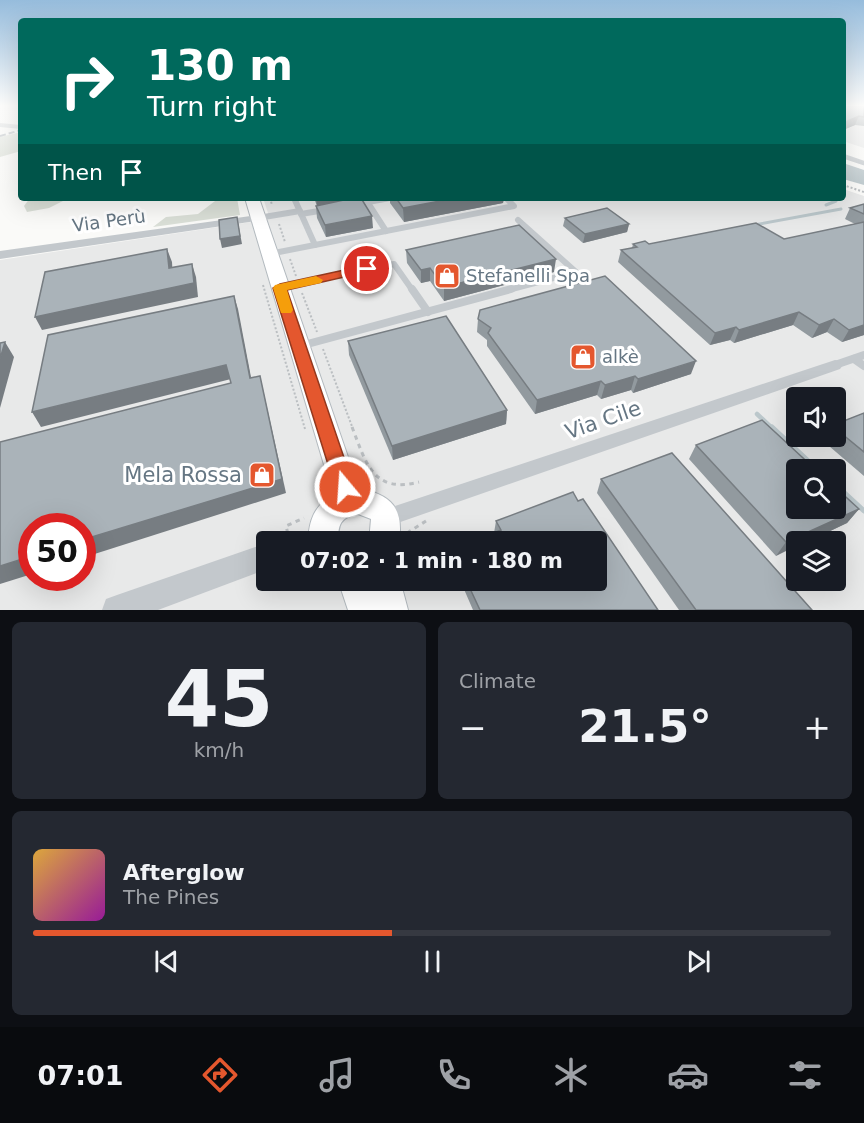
<!DOCTYPE html>
<meta charset="utf-8">
<style>
:root{--surface:#171b24;--page:#242831;--text:#f1f3f6;--muted:#9ea1a6;--line:#363941;--accent:#e4572e}
body{margin:0;font-family:"DejaVu Sans",sans-serif;background:var(--page);color:var(--text);height:100vh;display:flex;flex-direction:column;font-size:22px;white-space:nowrap}
*{box-sizing:border-box;margin:0}
p{font-size:20px;color:var(--muted)}
.icon{flex:none;width:33px;height:33px;fill:none;stroke:currentColor;stroke-width:2;stroke-linecap:round;stroke-linejoin:round}
.map{position:relative;height:610px;overflow:hidden}
.side{display:flex;flex-direction:column;gap:12px;padding:12px;background:#0d0f14;flex:1}
.side>*{flex:none}
.guide{position:absolute;left:18px;top:18px;width:828px;height:183px;border-radius:6px;box-shadow:0 6px 24px #0002;background:#00695c;color:#fff;overflow:hidden}
.tools{position:absolute;left:786px;top:387px;display:grid;gap:12px}
.tools a{display:grid;place-items:center;width:60px;height:60px;border-radius:6px;background:var(--surface);box-shadow:0 6px 24px #0002;font-size:30px}
.speed{position:absolute;left:18px;top:513px;display:flex;gap:12px;font-size:30px;font-weight:700;text-align:center}
.speed>*{display:grid;place-content:center;width:78px;height:78px;border-radius:50%;background:var(--surface);box-shadow:0 6px 24px #0002;line-height:1}
.speed .limit{border:9px solid #d22;background:#fff;color:#111}
.pin{position:absolute;display:grid;place-items:center;width:51px;height:51px;color:#fff;margin:-26px;border:3px solid #fff;border-radius:50%;box-shadow:0 2px 6px #0007}
.me{position:absolute;width:66px;margin:-33px;rotate:342deg;stroke-linejoin:round;filter:drop-shadow(0 0 4px #0008)}
.turn{display:flex;align-items:center;gap:21px;height:126px;padding:0 30px;font-size:27px}
.turn .icon{width:78px;height:78px;stroke-width:2.5}
.turn b{display:block;font-size:42px;line-height:51px}
.then{display:flex;align-items:center;height:57px;padding:0 30px;background:#0003;gap:12px;font-size:22px}
.big{font-size:45px;font-weight:700;line-height:1.1}
.side .widget{flex:1;display:flex;flex-direction:column;justify-content:center;gap:9px;min-width:0;padding:0 21px;border-radius:9px;background:var(--page)}
.side .dial{align-items:center;gap:0}
.dial b{font-size:78px;line-height:1}
.song{display:flex;align-items:center;gap:18px}
.cover{width:72px;height:72px;border-radius:9px;background:linear-gradient(135deg,hsl(40 70% 55%),hsl(300 70% 35%))}
.played{height:6px;border-radius:3px;background:linear-gradient(90deg,var(--accent) 45%,var(--line) 45%)}
.keys{display:flex;justify-content:space-around;direction:ltr}
.heat{display:flex;justify-content:space-between;align-items:center;font-size:33px;direction:ltr}
.side .tiles{flex:1;display:grid;gap:12px;grid-template-columns:1fr 1fr}
.widget:last-child{grid-column:span 2}
.trip{position:absolute;left:256px;top:531px;width:351px;height:60px;border-radius:6px;background:var(--surface);box-shadow:0 6px 24px #0002;font-weight:700;line-height:60px;text-align:center}
.tab-bar{display:flex;height:96px;justify-content:space-around;align-items:center;background:#090b0e;color:var(--muted)}
.tab-bar .icon{width:42px;height:42px}
.tab-bar .current{color:var(--accent)}
.tab-bar b{font-size:27px;color:var(--text)}
.map>svg:first-child{display:block}
.built{fill:#e8e9e9;fill-rule:evenodd}
.green{fill:#dadfd7}
.water{fill:#bbc7cb}
.lines{fill:none;stroke-linecap:round;stroke-linejoin:round}
.stream-far2{stroke:#bbc7cb;stroke-width:3}
.stream-far1{stroke:#bbc7cb;stroke-width:4.5}
.stream{stroke:#bbc7cb;stroke-width:5}
.secondary-casing{stroke:#b3babf;stroke-width:2}
.path-far2{stroke:#bbbfc2;stroke-width:1.5;stroke-dasharray:2 2;stroke-linecap:butt}
.path-far1{stroke:#bbbfc2;stroke-width:2;stroke-dasharray:2 2;stroke-linecap:butt}
.path{stroke:#bbbfc2;stroke-width:3;stroke-dasharray:4.5 4.5;stroke-linecap:butt}
.service-far2{stroke:#c3c8cc;stroke-width:4.5}
.service-far1{stroke:#c3c8cc;stroke-width:6}
.service{stroke:#c3c8cc;stroke-width:8}
.minor{fill:#c3c8cc;fill-rule:evenodd}
.tertiary{fill:#c3c8cc;fill-rule:evenodd}
.secondary{fill:#fff;fill-rule:evenodd}
.rail{stroke:#a2aab0;stroke-width:2;stroke-dasharray:6 3;stroke-linecap:butt}
.wall{fill:#929a9f}
.shaded-wall{fill:#777d82}
.building{fill:#aab3b9;stroke:#777d82;stroke-width:1.5}
.route{fill:#e4572e;stroke:#94391e;stroke-width:1.5}
.slow{fill:#f59e0b}
.labels{text-anchor:middle;stroke-width:6;stroke-linejoin:round;paint-order:stroke}
.street-label{font-size:18px;fill:#657683;stroke:#fff}
.poi-label{font-size:18px;fill:#657683;stroke:#fff;text-anchor:start}
.near-street-label{font-size:21px;fill:#657683;stroke:#fff}
.near-poi-label{font-size:21px;fill:#657683;stroke:#fff;text-anchor:end}
</style>
<div class="map">
<svg width="864" height="610" viewBox="0 0 864 610">
<rect width="100%" height="100%" fill="#fafaf8"/>
<g class="built">
<polygon points="843,106 864,106 864,148 843,141"/>
<path d="M843 189 864 196V610H0V260L270 219 263 198H843ZM796 398H836V436H796ZM796 470H836V508H796ZM32 526H82V578H32ZM267 542H597V580H267ZM796 542H836V580H796Z"/>
</g>
<g class="green">
<polygon points="21,132 21,151 0,157 0,137"/>
<polygon points="30,198 69,198 49,208 27,212 24,206"/>
<polygon points="219,198 237,198 240,215 153,227 166,217 198,214"/>
</g>
<polygon class="water" points="843,163 864,170 864,185 843,179"/>
<g class="lines">
<g class="stream-far2">
<polyline points="826,205 836,201"/>
<polyline points="754,225 841,209"/>
</g>
<polyline class="stream-far1" points="757,414 773,429"/>
<g class="stream">
<polyline points="772,427 818,470"/>
<polyline points="836,485 864,511"/>
</g>
<g class="secondary-casing">
<g id="secondary">
<path d="M245 198H259L359 489C391 494 404 508 399 542H369L371 519 358 514C340 517 338 525 338 542H308C309 520 314 506 333 495Z"/>
<polygon points="338,580 400,580 408,610 348,610"/>
</g>
</g>
<polyline class="path-far2" points="843,185 847,186"/>
<g class="path-far1">
<polyline points="843,185 864,192"/>
<polyline points="270,198 272,205"/>
<polyline points="279,224 285,242"/>
<polyline points="290,259 296,276"/>
<polyline points="263,285 305,429"/>
<polyline points="302,293 317,332"/>
<polyline points="323,349 353,429"/>
</g>
<g class="path">
<path d="M352 427C366 463 373 494 419 482"/>
<polyline points="407,533 426,521"/>
<polyline points="290,542 286,526 304,518"/>
</g>
<polyline class="service-far2" points="843,156 864,163"/>
<g class="service-far1">
<polyline points="294,198 315,245"/>
<polyline points="366,200 386,231"/>
<polyline points="357,204 390,198"/>
<polyline points="301,214 325,210"/>
<polyline points="258,218 300,211"/>
<polyline points="269,254 514,206 506,198"/>
<polyline points="282,287 394,264 413,291"/>
<polyline points="505,291 576,272 518,220"/>
</g>
<g class="service">
<polyline points="412,289 428,312"/>
<polyline points="300,346 511,289"/>
<polyline points="854,359 864,366"/>
<polyline points="835,365 864,355"/>
</g>
<g class="minor">
<polygon points="0,123 21,125 21,129 0,127"/>
<polygon points="258,215 263,218 262,220 0,259 0,251"/>
<polygon points="835,360 840,361 843,365 840,369 386,527 379,524 376,518 379,512 386,509"/>
</g>
<polygon class="tertiary" points="267,543 267,569 158,610 102,610 106,599 117,595"/>
<use href="#secondary" class="secondary"/>
<polyline class="rail" points="0,136 21,130"/>
</g>
<g class="wall">
<polygon points="843,106 864,106 864,126 855,125 843,130"/>
<polygon points="314,198 351,198 373,228 326,237 317,218 316,206 317,206"/>
<polygon points="390,198 504,198 503,203 404,222 390,203"/>
<polygon points="864,204 864,335 842,342 827,332 812,338 793,325 734,343 730,340 710,345 618,262 621,250 632,248 633,244 649,244 784,239 855,224 845,219 850,208"/>
<polygon points="565,218 629,224 627,232 583,243 563,226"/>
<polygon points="406,250 554,272 444,301 430,281 421,283 407,263"/>
<polygon points="478,319 691,374 633,393 631,390 601,399 597,395 535,414 487,346 487,340 477,332"/>
<polygon points="348,341 507,410 506,424 393,460 349,355"/>
<polygon points="864,413 864,476 822,440 824,436 836,436 836,424"/>
<polygon points="696,445 859,509 847,523 807,542 796,542 776,556 689,459"/>
<polygon points="601,479 812,610 679,610 597,493"/>
<polygon points="578,501 658,610 473,610 460,580 597,580 494,533 496,521"/>
</g>
<g class="shaded-wall">
<polygon points="859,116 855,125 843,130 843,123"/>
<polygon points="316,198 351,198 317,206"/>
<polygon points="456,198 504,198 503,203 404,222 403,208"/>
<polygon points="372,216 373,228 326,237 325,225"/>
<polygon points="237,217 242,244 222,248 220,239"/>
<polygon points="629,224 627,232 583,243 585,234"/>
<polygon points="167,249 172,262 173,281 169,268"/>
<polygon points="556,259 554,272 444,301 444,287"/>
<polygon points="192,264 196,277 198,297 42,330 35,317"/>
<polygon points="430,268 430,281 421,283 421,270"/>
<polygon points="234,296 238,309 254,393 250,378"/>
<polygon points="799,312 793,325 734,343 739,330"/>
<polygon points="834,319 827,332 812,338 819,325"/>
<polygon points="864,325 864,335 842,342 849,330"/>
<polygon points="736,327 730,340 710,345 715,333"/>
<polygon points="5,342 14,357 0,408 0,359"/>
<polygon points="696,361 691,374 633,393 638,379"/>
<polygon points="226,365 231,379 41,427 32,412"/>
<polygon points="260,376 286,493 82,558 82,540"/>
<polygon points="635,376 631,390 601,399 605,385"/>
<polygon points="601,381 597,395 535,414 537,400"/>
<polygon points="507,410 506,424 393,460 392,446"/>
<polygon points="859,509 847,523 807,542 796,542 796,546 776,556 786,542"/>
<polygon points="32,556 32,574 0,584 0,566"/>
</g>
<g class="building">
<polygon points="843,106 864,106 864,117 859,116 843,123"/>
<polygon points="353,198 361,198 372,216 325,225 316,206"/>
<polygon points="396,198 456,198 403,208"/>
<polygon points="864,204 864,214 850,208"/>
<polygon points="607,208 629,224 585,234 565,218"/>
<polygon points="237,217 240,236 220,239 219,220"/>
<polygon points="864,222 864,325 849,330 834,319 819,325 799,312 739,330 736,327 715,333 621,250 637,247 633,244 645,241 649,244 756,223 784,239"/>
<polygon points="519,225 556,259 444,287 430,268 421,270 406,250"/>
<polygon points="167,249 169,268 192,264 194,283 35,317 45,272"/>
<polygon points="605,276 696,361 638,379 635,376 605,385 601,381 537,400 488,333 491,328 478,319 480,310"/>
<polygon points="234,296 250,378 260,376 282,479 82,540 82,526 32,526 32,556 0,566 0,442 231,383 226,365 32,412 48,335"/>
<polygon points="446,316 507,410 392,446 348,341"/>
<polygon points="5,342 0,359 0,343"/>
<polygon points="864,413 864,452 836,429 836,424"/>
<polygon points="762,420 816,470 796,470 796,508 836,508 836,488 859,509 786,542 696,445"/>
<polygon points="672,453 812,610 696,610 601,479"/>
<polygon points="573,492 578,501 583,499 658,610 480,610 466,580 597,580 597,542 471,542 501,530 496,521"/>
</g>
<linearGradient id="sky" x2="0" y2="1"><stop stop-color="#96bcdc"/><stop offset="0.55" stop-color="#fdfdfc"/><stop offset="1" stop-color="#fdfdfc" stop-opacity="0"/></linearGradient>
<rect width="864" height="192" fill="url(#sky)"/>
<polygon class="route" points="367,265 371,266 371,271 287,290 354,487 351,493 345,495 338,493 335,487 273,288 280,284"/>
<polygon class="slow" points="316,276 323,280 321,283 287,290 293,310 291,313 281,313 273,288 275,285"/>
<defs>
<g id="shop-square" transform="scale(1.35)"><rect x="-9" y="-9" width="18" height="18" rx="4" fill="#e4572e" stroke="#fff"/><path d="M-5-2.5h2.3a2.7 3.5 0 0 1 5.4 0H5L5.5 6h-11ZM-1.5-2.5h3a1.5 2.3 0 0 0-3 0Z" fill="#fff"/></g>
</defs>
<g fill-rule="evenodd">
<use href="#shop-square" x="447" y="276"/>
<use href="#shop-square" x="583" y="357"/>
<use href="#shop-square" x="262" y="475"/>
</g>
<g class="labels">
<g class="street-label">
<text transform="translate(109 221) rotate(-8)" y="6">Via Perù</text>
</g>
<g class="poi-label">
<text x="466" y="282">Stefanelli Spa</text>
<text x="602" y="363">alkè</text>
</g>
<g class="near-street-label">
<text transform="translate(603 420) rotate(-19)" y="7">Via Cile</text>
</g>
<g class="near-poi-label">
<text x="242" y="482">Mela Rossa</text>
</g>
</g>
</svg>
<div class="tools">
<a><svg class="icon" aria-label="sound" viewBox="0 0 24 24"><path d="M4 9h4l5-4v14l-5-4H4zM17 9q2 3 0 6"/></svg></a>
<a><svg class="icon" aria-label="search" viewBox="0 0 24 24"><circle cx="10" cy="10" r="6"/><path d="M15 15l6 6"/></svg></a>
<a><svg class="icon" aria-label="layers" viewBox="0 0 24 24"><path d="M12 4l9 5-9 5-9-5zM3 14l9 5 9-5"/></svg></a>
</div>
<div class="speed"><div class="limit">50</div></div>
<div class="pin" style="left:367px;top:269px;background:#d93025"><svg class="icon" aria-label="arrive" viewBox="0 0 24 24"><path d="M6 21V4h12l-3 4 3 4H6"/></svg></div>
<svg class="me" style="left:345px;top:487px" viewBox="-20 -20 40 40"><circle r="17" fill="#e4572e" stroke="#fff" stroke-width="3"/><path d="M0-11L8 9 0 5-8 9z" fill="#fff"/></svg>
<div class="trip">07:02 · 1 min · 180 m</div>
<div class="guide">
<div class="turn"><svg class="icon" aria-label="right" viewBox="0 0 24 24"><path d="M7 20v-9h11M14 6l5 5-5 5"/></svg><div><b>130 m</b>Turn right</div></div>
<div class="then">Then<svg class="icon" aria-label="arrive" viewBox="0 0 24 24"><path d="M6 21V4h12l-3 4 3 4H6"/></svg></div>
</div>
</div>
<section class="side">
<div class="tiles">
<div class="widget dial"><b>45</b><p>km/h</p></div>
<div class="widget"><p>Climate</p>
<div class="heat"><a>−</a><b class="big">21.5°</b><a>+</a></div>
</div>
<div class="widget">
<div class="song"><i class="cover"></i><div><b>Afterglow</b><p>The Pines</p></div></div>
<div class="played"></div>
<div class="keys"><svg class="icon" aria-label="previous" viewBox="0 0 24 24"><path d="M18 5L8 12l10 7zM5 5v14"/></svg><svg class="icon" aria-label="pause" viewBox="0 0 24 24"><path d="M8 5v14M16 5v14"/></svg><svg class="icon" aria-label="next" viewBox="0 0 24 24"><path d="M6 5l10 7-10 7zM19 5v14"/></svg></div>
</div>
</div>
</section>
<nav class="tab-bar">
<b>07:01</b>
<svg class="icon current" aria-label="directions" viewBox="0 0 24 24"><path d="M12 3l9 9-9 9-9-9zM9 14v-3h6M13 9l2 2-2 2"/></svg>
<svg class="icon" aria-label="music" viewBox="0 0 24 24"><path d="M9 18V5l10-2v13"/><circle cx="6" cy="18" r="3"/><circle cx="16" cy="16" r="3"/></svg>
<svg class="icon" aria-label="phone" viewBox="0 0 24 24"><path d="M5 4h4l2 5-3 2q2 4 5 5l2-3 5 2v4C11 20 4 13 5 4z"/></svg>
<svg class="icon" aria-label="climate" viewBox="0 0 24 24"><path d="M12 3v18M4 7l16 10M4 17L20 7"/></svg>
<svg class="icon" aria-label="car" viewBox="0 0 24 24"><path d="M5 17H2v-5l4-1 3-4h7l3 4 3 1v5h-3M9 17h6M6 11h13"/><circle cx="7" cy="17" r="2"/><circle cx="17" cy="17" r="2"/></svg>
<svg class="icon" aria-label="filters" viewBox="0 0 24 24"><path d="M4 7h16M4 17h16"/><circle cx="9" cy="7" r="2"/><circle cx="15" cy="17" r="2"/></svg>
</nav>
